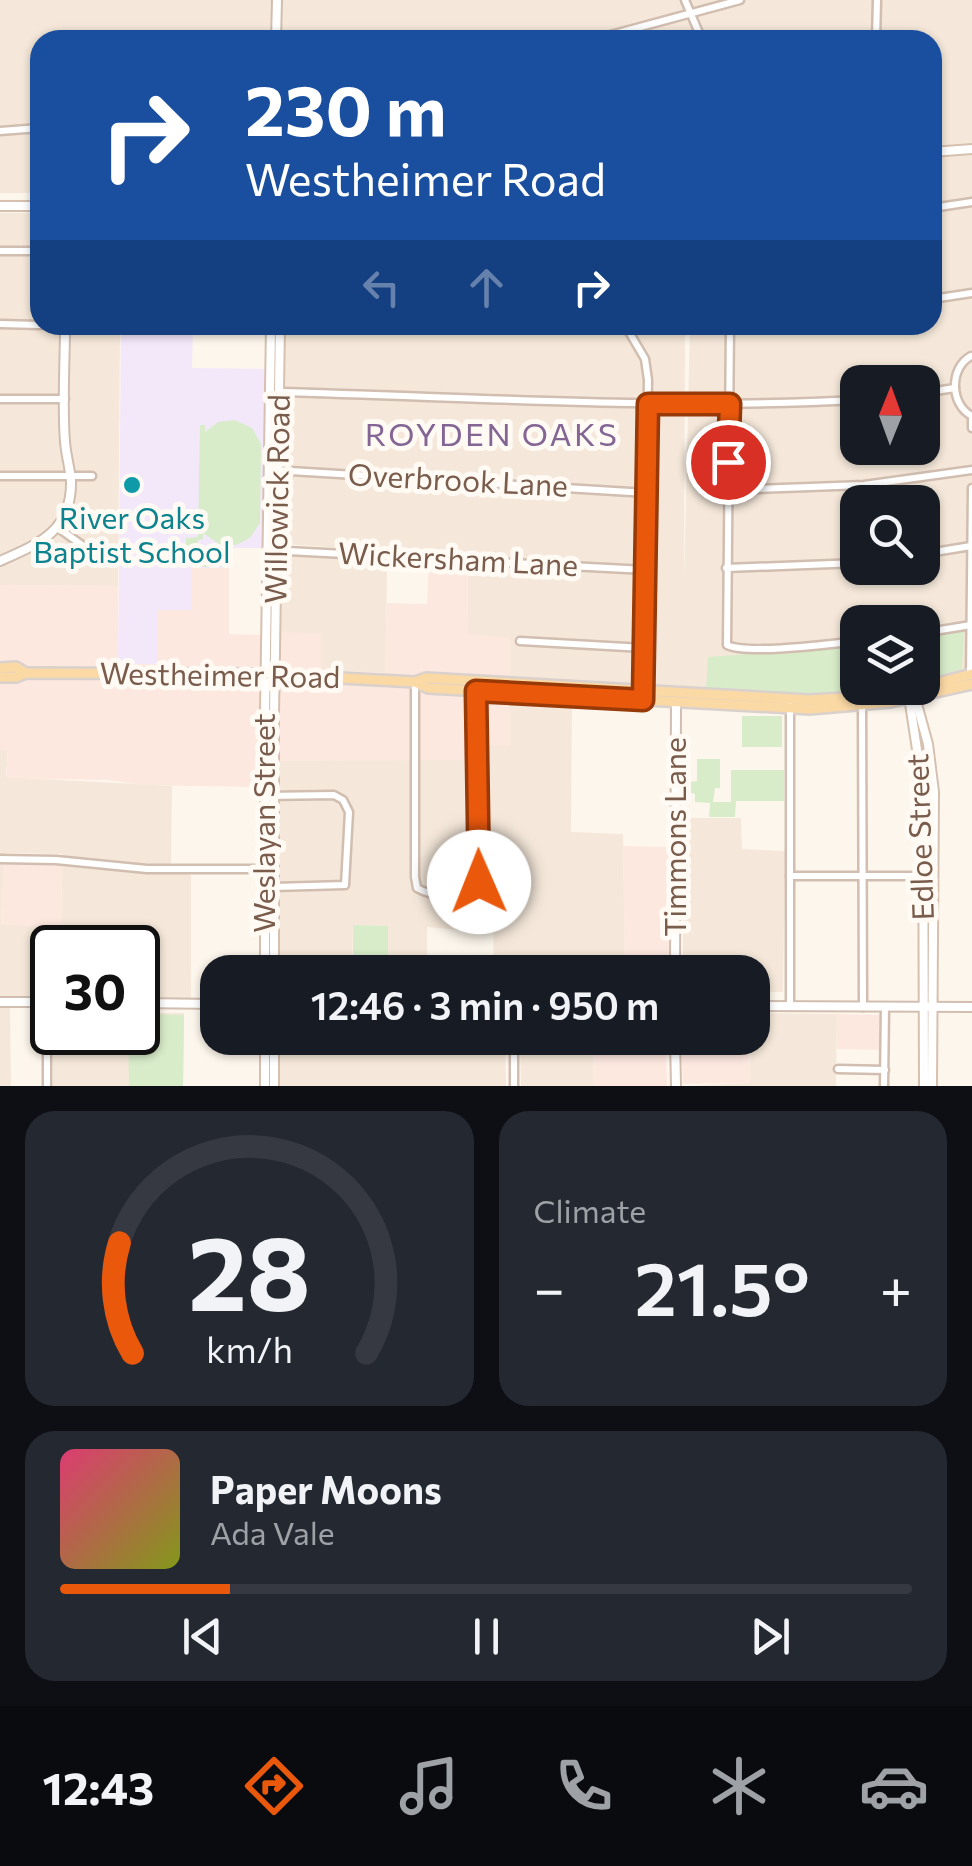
<!DOCTYPE html>
<meta charset="utf-8">
<style>
:root{--surface:#171b24;--page:#242831;--text:#f1f3f6;--muted:#9ea1a6;--line:#363941;--accent:#ea580c}
body{margin:0;font-family:Commissioner,sans-serif;background:var(--page);color:var(--text);height:100vh;display:flex;flex-direction:column;font-size:38px;white-space:nowrap}
*{box-sizing:border-box;margin:0}
p{font-size:32px;color:var(--muted)}
.icon{flex:none;width:55px;height:55px;fill:none;stroke:currentColor;stroke-width:2;stroke-linecap:round;stroke-linejoin:round}
.map{position:relative;height:1086px;overflow:hidden}
.side{display:flex;flex-direction:column;gap:25px;padding:25px;background:#0d0f14;flex:1}
.side>*{flex:none}
.hud{position:absolute;left:30px;top:30px;width:912px;height:305px;border-radius:30px;box-shadow:0 2px 8px #0004;background:#1a4fa0;color:#fff;overflow:hidden}
.needle{width:65px;rotate:1deg}
.controls{position:absolute;left:840px;top:365px;display:grid;gap:20px}
.controls a{display:grid;place-items:center;width:100px;height:100px;border-radius:20px;background:var(--surface);box-shadow:0 2px 8px #0004;font-size:50px}
.speed{position:absolute;left:30px;top:925px;display:flex;gap:20px;font-size:50px;font-weight:700;text-align:center}
.speed>*{display:grid;place-content:center;width:130px;height:130px;border-radius:50%;background:var(--surface);box-shadow:0 2px 8px #0004;line-height:1}
.speed .limit{border:5px solid #111;border-radius:15px;background:#fff;color:#111}
.pin{position:absolute;display:grid;place-items:center;width:85px;height:85px;color:#fff;margin:-42px;border:5px solid #fff;border-radius:50%;box-shadow:0 2px 10px #0007}
.me{position:absolute;width:110px;margin:-55px;rotate:359deg;stroke-linejoin:round;filter:drop-shadow(0 0 8px #0008)}
.turn{display:flex;align-items:center;gap:35px;height:210px;padding:0 50px;font-size:45px}
.turn .icon{width:130px;height:130px;stroke-width:2.5}
.turn b{display:block;font-size:70px;line-height:85px}
.lanes{display:flex;align-items:center;height:95px;padding:0 50px;background:#0003;justify-content:center;gap:50px;direction:ltr}
.lanes .off{opacity:.35}
.big{font-size:75px;font-weight:600;line-height:1.1}
.side .tile{flex:1;display:flex;flex-direction:column;justify-content:center;gap:15px;min-width:0;padding:0 35px;border-radius:30px;background:var(--page)}
.side .dial{align-items:center;gap:0}
.dial svg{height:260px;overflow:visible;fill:none;stroke:var(--line);stroke-width:7;stroke-linecap:round;text-anchor:middle}
.dial text{fill:var(--text);stroke:none}
.song{display:flex;align-items:center;gap:30px}
.cover{width:120px;height:120px;border-radius:15px;background:linear-gradient(135deg,hsl(340 70% 55%),hsl(70 70% 35%))}
.played{height:10px;border-radius:5px;background:linear-gradient(90deg,var(--accent) 20%,var(--line) 20%)}
.keys{display:flex;justify-content:space-around;direction:ltr}
.heat{display:flex;justify-content:space-between;align-items:center;font-size:55px;direction:ltr}
.side .tiles{flex:1;display:grid;gap:25px;grid-template-columns:1fr 1fr}
.tile:last-child{grid-column:span 2}
.trip{position:absolute;left:200px;top:955px;width:570px;height:100px;border-radius:30px;background:var(--surface);box-shadow:0 2px 8px #0004;font-weight:600;line-height:100px;text-align:center}
.menu{display:flex;height:160px;justify-content:space-around;align-items:center;background:#090b0e;color:var(--muted)}
.menu .icon{width:70px;height:70px}
.menu .active{color:var(--accent)}
.menu b{font-size:45px;color:var(--text)}
.map>svg:first-child{display:block}
.residential{fill:#f5e8da;fill-rule:evenodd}
.commercial{fill:#fde8e0}
.education{fill:#f3e8fa}
.green{fill:#d8ecc9}
.lines{fill:none;stroke-linecap:round;stroke-linejoin:round}
.minor-casing{stroke:#d1beb0;stroke-width:11}
.tertiary-casing{stroke:#d1beb0;stroke-width:12}
.secondary-casing{stroke:#d6c0b0;stroke-width:12}
.primary-casing{stroke:#dad1cd;stroke-width:14}
.minor{stroke:#fff;stroke-width:6}
.tertiary{stroke:#fff;stroke-width:8}
.secondary{stroke:#fff;stroke-width:8}
.primary{stroke:#fbd9a5;stroke-width:9}
.route-casing{stroke:#983908;stroke-width:25}
.route{stroke:#ea580c;stroke-width:18}
.culture-dot{fill:#0f9aa8;stroke:#fffaf3;stroke-width:4}
.labels{text-anchor:middle;stroke-width:10;stroke-linejoin:round;paint-order:stroke}
.street-label{font-size:30px;fill:#7a5c4d;stroke:#fffaf3}
.culture-label{font-size:30px;fill:#0d838f;stroke:#fffaf3}
.neighbourhood-label{font-size:32px;letter-spacing:2.5px;fill:#846695;stroke:#fffaf3}
</style>
<div class="map">
<svg width="972" height="1086" viewBox="0 0 972 1086">
<rect width="100%" height="100%" fill="#fdf6ec"/>
<g class="residential">
<path d="M0 0H972V667L923 680 922 622H858V688L709 690 509 680 467 635 468 557 285 544 284 325H685L684 582 690 325H932V40H40V193H0ZM858 382H922V448H858ZM858 502H922V568H858Z"/>
<polygon points="0,213 40,213 40,325 120,325 118,586 0,585"/>
<polygon points="281,553 387,558 386,673 321,670 280,631"/>
<polygon points="509,696 572,701 571,832 623,834 625,972 494,972 493,933 427,927 427,972 388,972 388,926 353,925 352,972 279,972 278,760 482,760 482,745"/>
<path d="M0 750H8L6 777 172 786 171 864 191 875V998L138 999V948H52V998H0ZM5 853 62 854 61 927 1 924Z"/>
<polygon points="683,818 741,818 742,849 785,851 783,992 753,992 752,972 683,972"/>
<polygon points="0,1006 10,1006 11,1086 0,1086"/>
<polygon points="138,1013 184,1013 183,1086 53,1086 53,1033 138,1032"/>
<polygon points="753,1013 837,1014 836,1086 683,1086 749,1083"/>
<polygon points="280,1038 505,1038 506,1086 280,1086"/>
<polygon points="593,1048 594,1086 521,1086 520,1049"/>
</g>
<g class="commercial">
<polygon points="429,561 468,563 467,634 510,638 510,746 482,745 482,760 262,761 261,787 144,785 107,780 6,778 8,751 0,750 0,585 118,586 118,664 156,664 157,609 192,567 229,568 229,634 264,635 265,631 321,634 321,670 385,673 387,603 427,604"/>
<polygon points="623,846 672,847 668,972 625,972"/>
<polygon points="4,863 62,864 61,928 1,924"/>
<polygon points="837,1014 881,1015 882,1050 837,1049"/>
<polygon points="521,1038 666,1038 667,1086 594,1086 593,1048 521,1049"/>
<polygon points="681,1038 750,1038 750,1083 683,1084"/>
</g>
<polygon class="education" points="121,325 193,325 192,368 268,369 266,548 225,548 225,568 192,568 192,610 157,610 157,664 118,664"/>
<g class="green">
<polygon points="235,420 252,428 261,444 260,523 250,538 236,545 219,544 203,533 203,539 198,540 198,547 224,547 224,567 193,567 193,548 186,547 186,538 198,537 200,425 205,425 205,432 218,422"/>
<polygon points="964,631 962,669 923,681 923,637"/>
<polygon points="857,646 858,688 890,688 809,695 706,690 708,657"/>
<rect x="742" y="716" width="40" height="31"/>
<polygon points="697,759 720,759 720,788 715,788 713,802 731,802 731,770 784,770 784,801 736,801 735,817 709,817 710,803 695,802 695,794 691,793 691,782 697,781"/>
<polygon points="353,925 388,926 388,972 353,972"/>
<polygon points="138,1014 184,1015 183,1086 129,1086 128,1033 138,1032"/>
</g>
<g class="lines">
<g class="minor-casing">
<g id="minor">
<polyline points="685,0 702,40"/>
<polyline points="592,40 740,0"/>
<polyline points="876,40 877,0"/>
<polyline points="0,131 40,128"/>
<polyline points="932,208 972,202"/>
<polyline points="0,251 40,251"/>
<polyline points="932,299 972,293"/>
<polyline points="0,324 40,325"/>
<polyline points="625,325 645,359 648,380 643,693"/>
<path d="M730 325 727 645C748 655 830 644 858 641"/>
<path d="M971 356C949 368 950 405 972 416"/>
<path d="M279 392C472 397 665 410 858 400"/>
<polyline points="922,393 955,388"/>
<polyline points="0,399 65,399"/>
<polyline points="972,416 972,428"/>
<polyline points="274,470 647,493"/>
<polyline points="0,476 92,476"/>
<polyline points="727,490 864,485 972,470"/>
<polyline points="57,527 86,548"/>
<polyline points="269,550 646,570"/>
<polyline points="922,554 971,546"/>
<polyline points="726,568 858,563"/>
<polyline points="922,633 971,625"/>
<polyline points="520,641 644,648"/>
<polyline points="970,676 972,488"/>
<path d="M415 682V877L417 888C432 897 462 899 477 889L479 882 476 689"/>
<polyline points="862,703 863,1007"/>
<polyline points="264,796 334,795 343,800 349,812 345,885 274,887"/>
<polyline points="0,859 56,860 147,869 274,869"/>
<polyline points="790,876 933,876"/>
<polyline points="790,1006 790,706"/>
<polyline points="514,1038 514,1086"/>
<polyline points="838,1069 885,1070"/>
<polyline points="47,1086 47,1002"/>
<polyline points="884,1086 885,1007"/>
</g>
</g>
<g class="tertiary-casing">
<g id="tertiary">
<polyline points="276,40 277,0"/>
<path d="M0 561C39 544 72 531 71 481 70 468 66 455 65 442 62 403 65 364 65 325"/>
<polyline points="675,972 676,702"/>
<polyline points="0,1002 52,1002"/>
<polyline points="138,1003 218,1004"/>
<polyline points="752,1006 972,1007"/>
<polyline points="675,1038 676,1086"/>
</g>
</g>
<g class="secondary-casing">
<g id="secondary">
<polyline points="932,152 972,149"/>
<polyline points="0,206 40,206"/>
<polyline points="914,693 928,744 934,792 932,1086"/>
<polyline points="909,697 923,789 924,1086"/>
<polyline points="265,972 265,711 271,325"/>
<polyline points="274,972 274,716 280,325"/>
<polyline points="265,1038 265,1086"/>
<polyline points="274,1086 274,1038"/>
</g>
</g>
<g class="primary-casing">
<g id="primary">
<polyline points="0,668 16,667 26,673"/>
<polyline points="0,677 16,677 26,673 266,674 415,682 426,678 810,700 861,697 919,688"/>
<polyline points="415,682 428,688 810,709 891,702 972,684"/>
<polyline points="922,687 972,674"/>
</g>
</g>
<use href="#minor" class="minor"/>
<use href="#tertiary" class="tertiary"/>
<use href="#secondary" class="secondary"/>
<use href="#primary" class="primary"/>
</g>
<g class="lines">
<g class="route-casing">
<polyline id="route" points="479,882 476,691 643,700 648,404 730,404 728,462"/>
</g>
<use href="#route" class="route"/>
</g>
<circle class="culture-dot" cx="132" cy="485" r="10"/>
<g class="labels">
<g class="street-label">
<text transform="translate(458 481) rotate(3)" y="10">Overbrook Lane</text>
<text transform="translate(278 499) rotate(-89)" y="10">Willowick Road</text>
<text transform="translate(458 560) rotate(3)" y="10">Wickersham Lane</text>
<text transform="translate(220 676) rotate(1)" y="10">Westheimer Road</text>
<text transform="translate(265 823) rotate(-90)" y="10">Weslayan Street</text>
<text transform="translate(676 837) rotate(-90)" y="10">Timmons Lane</text>
<text transform="translate(921 837) rotate(-92)" y="10">Edloe Street</text>
</g>
<g class="culture-label">
<text x="132" y="529">River Oaks<tspan x="132" dy="34">Baptist School</tspan></text>
</g>
<g class="neighbourhood-label">
<text x="492" y="446">ROYDEN OAKS</text>
</g>
</g>
</svg>
<div class="controls">
<a><svg class="needle" viewBox="-14 -14 28 28"><path d="M0-13l5 13h-10z" fill="#e53935"/><path d="M0 13l5-13h-10z" fill="#9ea1a6"/></svg></a>
<a><svg class="icon" aria-label="search" viewBox="0 0 24 24"><circle cx="10" cy="10" r="6"/><path d="M15 15l6 6"/></svg></a>
<a><svg class="icon" aria-label="layers" viewBox="0 0 24 24"><path d="M12 4l9 5-9 5-9-5zM3 14l9 5 9-5"/></svg></a>
</div>
<div class="speed"><div class="limit">30</div></div>
<div class="pin" style="left:728px;top:462px;background:#d93025"><svg class="icon" aria-label="arrive" viewBox="0 0 24 24"><path d="M6 21V4h12l-3 4 3 4H6"/></svg></div>
<svg class="me" style="left:479px;top:882px" viewBox="-20 -20 40 40"><circle r="19" fill="#fff"/><path d="M0-13L10 11 0 6-10 11z" fill="#ea580c"/></svg>
<div class="trip">12:46 · 3 min · 950 m</div>
<div class="hud">
<div class="turn"><svg class="icon" aria-label="right" viewBox="0 0 24 24"><path d="M7 20v-9h11M14 6l5 5-5 5"/></svg><div><b>230 m</b>Westheimer Road</div></div>
<div class="lanes"><svg class="icon off" aria-label="left" viewBox="0 0 24 24"><path d="M17 20v-9H6M10 6l-5 5 5 5"/></svg><svg class="icon off" aria-label="ahead" viewBox="0 0 24 24"><path d="M12 20V5M6 11l6-6 6 6"/></svg><svg class="icon" aria-label="right" viewBox="0 0 24 24"><path d="M7 20v-9h11M14 6l5 5-5 5"/></svg></div>
</div>
</div>
<section class="side">
<div class="tiles">
<div class="tile dial"><svg viewBox="0 0 100 80">
<path d="M14 69A42 42 0 1 1 86 69"/>
<path d="M14 69A42 42 0 0 1 10 35" stroke="#ea580c"/>
<text x="50" y="56" font-size="32" font-weight="700">28</text>
<text x="50" y="72" font-size="11">km/h</text>
</svg></div>
<div class="tile"><p>Climate</p>
<div class="heat"><a>−</a><b class="big">21.5°</b><a>+</a></div>
</div>
<div class="tile">
<div class="song"><i class="cover"></i><div><b>Paper Moons</b><p>Ada Vale</p></div></div>
<div class="played"></div>
<div class="keys"><svg class="icon" aria-label="previous" viewBox="0 0 24 24"><path d="M18 5L8 12l10 7zM5 5v14"/></svg><svg class="icon" aria-label="pause" viewBox="0 0 24 24"><path d="M8 5v14M16 5v14"/></svg><svg class="icon" aria-label="next" viewBox="0 0 24 24"><path d="M6 5l10 7-10 7zM19 5v14"/></svg></div>
</div>
</div>
</section>
<nav class="menu">
<b>12:43</b>
<svg class="icon active" aria-label="directions" viewBox="0 0 24 24"><path d="M12 3l9 9-9 9-9-9zM9 14v-3h6M13 9l2 2-2 2"/></svg>
<svg class="icon" aria-label="music" viewBox="0 0 24 24"><path d="M9 18V5l10-2v13"/><circle cx="6" cy="18" r="3"/><circle cx="16" cy="16" r="3"/></svg>
<svg class="icon" aria-label="phone" viewBox="0 0 24 24"><path d="M5 4h4l2 5-3 2q2 4 5 5l2-3 5 2v4C11 20 4 13 5 4z"/></svg>
<svg class="icon" aria-label="climate" viewBox="0 0 24 24"><path d="M12 3v18M4 7l16 10M4 17L20 7"/></svg>
<svg class="icon" aria-label="car" viewBox="0 0 24 24"><path d="M5 17H2v-5l4-1 3-4h7l3 4 3 1v5h-3M9 17h6M6 11h13"/><circle cx="7" cy="17" r="2"/><circle cx="17" cy="17" r="2"/></svg>
</nav>
